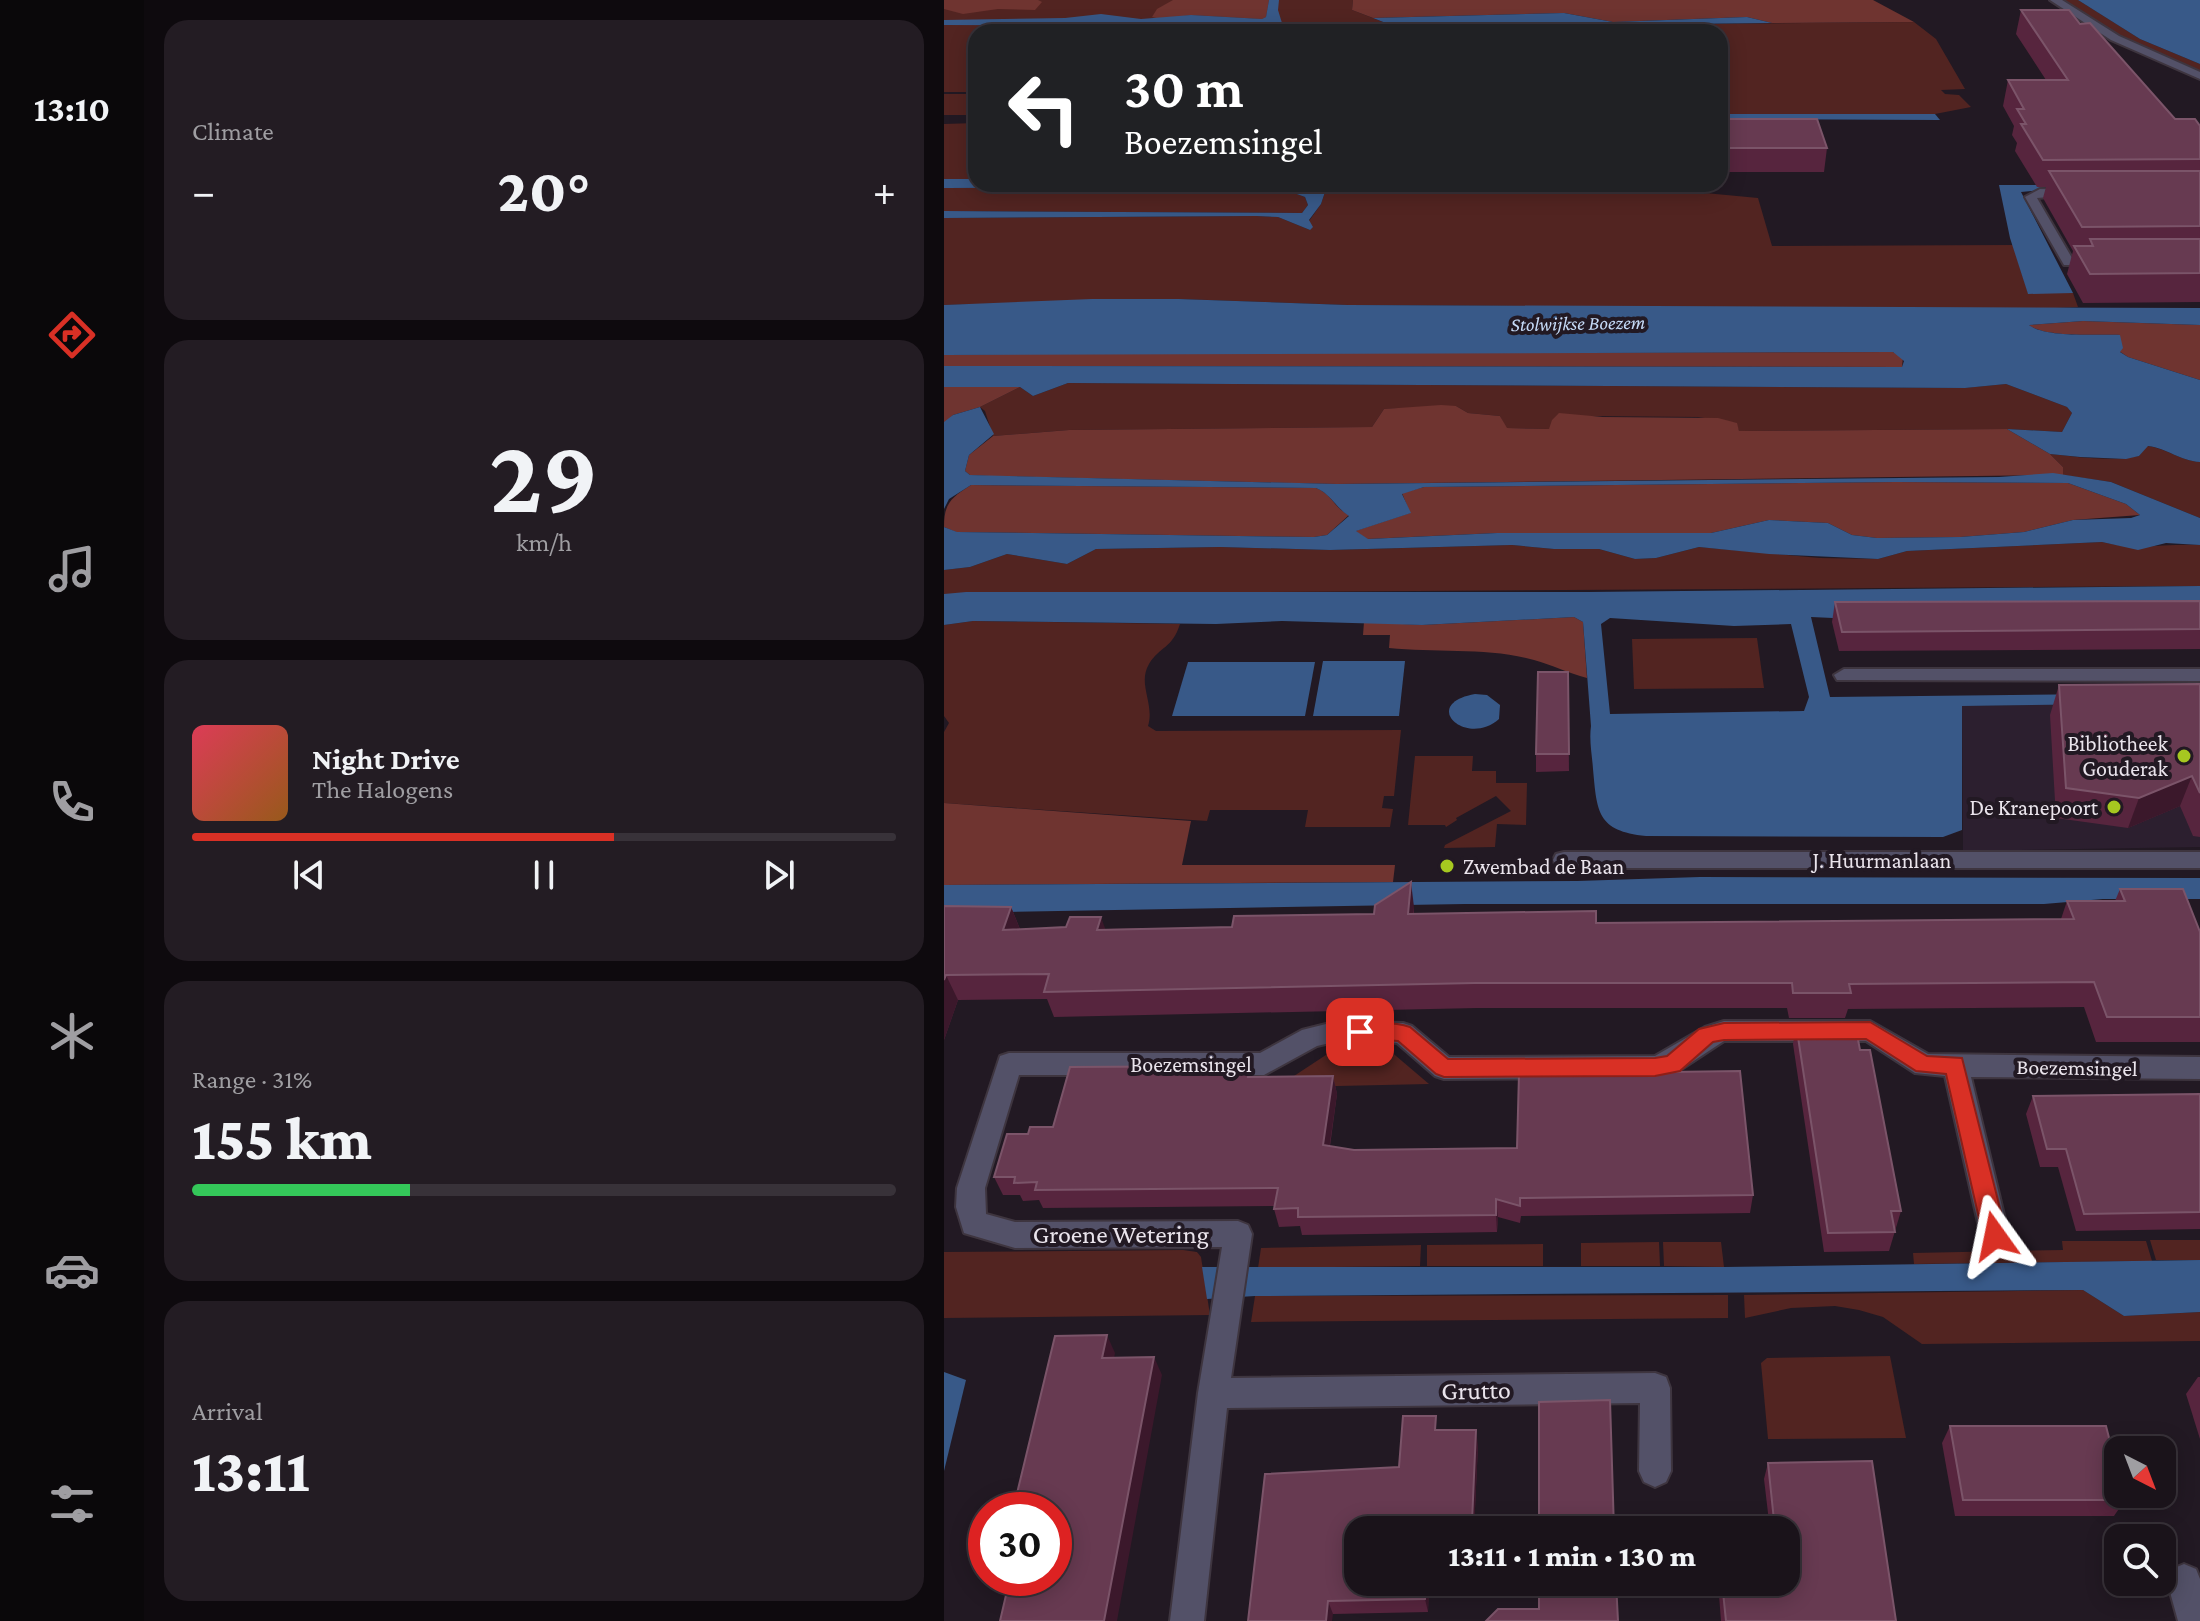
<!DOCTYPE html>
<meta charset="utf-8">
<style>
:root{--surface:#1a131a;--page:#231c23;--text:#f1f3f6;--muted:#9f9ea2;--line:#383239;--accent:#d93025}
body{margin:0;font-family:"Crimson Pro",serif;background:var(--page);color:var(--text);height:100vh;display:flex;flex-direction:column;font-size:30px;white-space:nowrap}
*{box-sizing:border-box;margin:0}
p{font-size:26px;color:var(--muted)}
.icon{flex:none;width:44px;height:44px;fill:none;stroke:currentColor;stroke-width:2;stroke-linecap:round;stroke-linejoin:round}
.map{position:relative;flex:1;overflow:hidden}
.details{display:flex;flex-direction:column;gap:20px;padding:20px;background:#0e0a0e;width:800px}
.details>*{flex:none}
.top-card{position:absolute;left:24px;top:24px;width:760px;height:168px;border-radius:24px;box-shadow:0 4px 20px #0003,0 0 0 2px var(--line);background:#202124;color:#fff;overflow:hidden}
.needle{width:52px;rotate:138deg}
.fabs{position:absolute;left:1160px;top:1436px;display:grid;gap:16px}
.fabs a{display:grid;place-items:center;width:72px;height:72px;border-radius:16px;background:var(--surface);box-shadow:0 4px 20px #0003,0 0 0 2px var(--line);font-size:40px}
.speed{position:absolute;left:24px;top:1492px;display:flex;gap:16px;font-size:40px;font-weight:700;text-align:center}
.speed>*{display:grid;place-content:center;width:104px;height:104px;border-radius:50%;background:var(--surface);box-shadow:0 4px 20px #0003,0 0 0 2px var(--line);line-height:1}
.speed .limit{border:12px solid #d22;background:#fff;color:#111}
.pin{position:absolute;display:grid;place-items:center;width:68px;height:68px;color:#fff;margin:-34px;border-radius:16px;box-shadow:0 4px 12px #0006}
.me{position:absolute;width:88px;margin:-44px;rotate:348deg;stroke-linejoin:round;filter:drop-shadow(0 0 6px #0008)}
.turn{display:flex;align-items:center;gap:28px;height:168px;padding:0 24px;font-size:36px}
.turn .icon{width:104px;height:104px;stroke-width:2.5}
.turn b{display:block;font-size:56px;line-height:68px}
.big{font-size:60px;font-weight:800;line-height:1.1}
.details .card{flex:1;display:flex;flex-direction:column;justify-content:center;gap:12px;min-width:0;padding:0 28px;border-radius:24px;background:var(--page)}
.details .dial{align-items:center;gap:0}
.dial b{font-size:104px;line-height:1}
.song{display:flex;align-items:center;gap:24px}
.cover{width:96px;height:96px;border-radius:12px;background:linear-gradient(135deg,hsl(350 70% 55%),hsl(30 70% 35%))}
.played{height:8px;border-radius:4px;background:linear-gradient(90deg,var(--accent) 60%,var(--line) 60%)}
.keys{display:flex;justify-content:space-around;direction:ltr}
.heat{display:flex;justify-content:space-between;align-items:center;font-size:44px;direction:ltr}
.charge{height:12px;border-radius:6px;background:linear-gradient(90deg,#34c759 31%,var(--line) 0)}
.trip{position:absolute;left:400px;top:1516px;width:456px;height:80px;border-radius:24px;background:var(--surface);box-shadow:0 4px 20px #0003,0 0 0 2px var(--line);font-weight:800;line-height:80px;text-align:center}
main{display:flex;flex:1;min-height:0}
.dock{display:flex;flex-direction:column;width:144px;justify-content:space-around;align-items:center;background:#0a080a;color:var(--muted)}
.dock .icon{width:56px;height:56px}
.dock .selected{color:var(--accent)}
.dock b{font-size:36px;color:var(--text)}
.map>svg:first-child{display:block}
.built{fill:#2c1f2f}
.green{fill:#522421}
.forest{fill:#6f3430}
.water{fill:#385988;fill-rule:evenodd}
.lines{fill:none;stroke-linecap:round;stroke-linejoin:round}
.service-casing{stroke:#3e353f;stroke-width:4}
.minor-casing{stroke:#3e353f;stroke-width:4}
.tertiary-casing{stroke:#3e353f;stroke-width:4}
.service{fill:#535168;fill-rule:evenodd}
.minor{fill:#535168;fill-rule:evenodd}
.tertiary{fill:#535168;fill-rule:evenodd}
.wall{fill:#57253e}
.shaded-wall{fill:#3b182b}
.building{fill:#673a51;stroke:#7b5469;stroke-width:2}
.route{fill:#d93025;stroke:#8d1f18;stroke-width:2}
.poi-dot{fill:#a6c820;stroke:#221923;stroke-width:3}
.labels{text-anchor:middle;stroke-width:8;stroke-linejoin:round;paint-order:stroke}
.far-water-label{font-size:20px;font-style:italic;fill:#c5daf7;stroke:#221923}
.poi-label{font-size:22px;fill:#eae4ec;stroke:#221923;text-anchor:end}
.street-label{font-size:22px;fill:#eae4ec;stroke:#221923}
.near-street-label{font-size:26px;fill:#eae4ec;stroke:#221923}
</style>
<main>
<nav class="dock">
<b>13:10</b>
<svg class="icon selected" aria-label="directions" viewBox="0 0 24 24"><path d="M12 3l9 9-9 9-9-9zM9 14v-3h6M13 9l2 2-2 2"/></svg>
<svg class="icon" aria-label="music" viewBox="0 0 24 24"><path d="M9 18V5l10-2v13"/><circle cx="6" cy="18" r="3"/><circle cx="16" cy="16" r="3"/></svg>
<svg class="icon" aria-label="phone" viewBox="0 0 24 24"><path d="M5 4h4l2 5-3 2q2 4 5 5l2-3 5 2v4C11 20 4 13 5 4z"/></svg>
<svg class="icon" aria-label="climate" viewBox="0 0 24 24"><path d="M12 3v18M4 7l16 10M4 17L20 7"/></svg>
<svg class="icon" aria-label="car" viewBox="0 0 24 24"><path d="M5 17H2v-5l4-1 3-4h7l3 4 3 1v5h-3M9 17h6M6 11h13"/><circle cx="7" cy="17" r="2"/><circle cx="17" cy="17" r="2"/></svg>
<svg class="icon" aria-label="filters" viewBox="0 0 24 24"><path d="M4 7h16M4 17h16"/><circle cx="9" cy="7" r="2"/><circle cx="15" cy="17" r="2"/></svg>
</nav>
<section class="details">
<div class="card"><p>Climate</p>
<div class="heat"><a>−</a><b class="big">20°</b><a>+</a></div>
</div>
<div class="card dial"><b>29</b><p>km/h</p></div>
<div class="card">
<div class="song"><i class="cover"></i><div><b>Night Drive</b><p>The Halogens</p></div></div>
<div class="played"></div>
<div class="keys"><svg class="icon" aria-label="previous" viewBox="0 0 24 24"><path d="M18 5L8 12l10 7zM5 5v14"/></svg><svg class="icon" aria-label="pause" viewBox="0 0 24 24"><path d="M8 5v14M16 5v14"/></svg><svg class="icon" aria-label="next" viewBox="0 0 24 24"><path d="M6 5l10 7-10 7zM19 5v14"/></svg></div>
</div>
<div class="card"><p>Range · 31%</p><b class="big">155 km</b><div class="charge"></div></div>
<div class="card"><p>Arrival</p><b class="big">13:11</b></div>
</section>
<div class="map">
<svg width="1256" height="1621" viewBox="0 0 1256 1621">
<rect width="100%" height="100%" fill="#221923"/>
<polygon class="built" points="1256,703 1256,847 1019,851 1018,706"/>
<g class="green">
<polygon points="0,0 409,0 408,10 452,27 970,22 992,39 1021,89 997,90 1001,94 1015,95 1027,107 991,114 776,114 776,32 32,32 32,92 0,92"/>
<polygon points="1119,0 1134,0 1196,39 1256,64 1256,72 1163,29"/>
<rect x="0" y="94" width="32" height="21"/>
<polygon points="32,123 32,179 0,179 0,124"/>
<polygon points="279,184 333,187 361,197 364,205 358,213 0,211 0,188 262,187"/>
<polygon points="493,184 666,184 814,198 828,246 1069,245 1084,293 1129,293 1134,307 1090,309 404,305 235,299 0,305 0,218 312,216 334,217 366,230 365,221 377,204 381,192 393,186"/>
<polygon points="124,383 1020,388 1062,384 1123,407 1128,413 1118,432 1063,429 795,431 792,423 754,417 644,416 605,429 562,428 556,416 524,413 512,406 440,409 428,427 125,430 49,436 41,411 36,407 76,387 89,396"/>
<path d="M1203 446C1223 448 1236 461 1256 462V518L1167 482 1119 475V467L1106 454C1136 457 1165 462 1195 456Z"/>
<path d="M1158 542C1191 551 1222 543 1256 545V586L0 594V570L26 567 63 554 123 564 152 549 276 547 386 550 568 545 610 549H655L691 559 712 558 755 547 876 558 934 559 963 551Z"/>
<path d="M29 621 236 624C228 649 216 646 205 664 193 684 211 704 204 726L212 731 457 730 450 796H440L438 808 449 809 446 827H361L364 810H266L263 821 0 803V732L5 723 0 716V625Z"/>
<polygon points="813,638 820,688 690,689 688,639"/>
<polygon points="471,756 529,756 528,771 552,771 552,783 583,783 582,825 553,824 551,847 500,848 501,845 567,811 552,796 512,818 513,820 502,827 501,825 464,825"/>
<polygon points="391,1049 445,1050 485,1084 348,1087 350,1076"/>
<polygon points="1206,1240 1256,1240 1256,1260 1212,1260"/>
<polygon points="1118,1241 1202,1241 1208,1261 970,1264 969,1253 1119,1250"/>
<polygon points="715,1242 716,1266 637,1266 637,1243"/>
<polygon points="719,1242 777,1242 780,1267 720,1266"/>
<polygon points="599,1244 599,1266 483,1266 483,1245"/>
<polygon points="477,1245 476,1266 314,1268 317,1248"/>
<polygon points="239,1250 253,1252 257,1257 266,1315 0,1318 0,1252"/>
<polygon points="1139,1290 1180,1316 1256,1312 1256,1341 978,1344 939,1317 915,1310 891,1306 847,1308 801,1318 800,1295"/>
<polygon points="784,1295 784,1318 307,1322 311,1296"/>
<polygon points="946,1356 962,1438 824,1439 817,1363 823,1358"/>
</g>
<g class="forest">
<polygon points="0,0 94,0 98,2 91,10 54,9 19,14 0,9"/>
<polygon points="229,0 325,0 322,17 318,19 247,15 217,19 208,17 213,9"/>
<polygon points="409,0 929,0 970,22 828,23 803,17 669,22 620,13 429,18 408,10"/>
<path d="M1139 321 1256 325V380L1184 357 1175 351 1176 335C1154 334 1100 338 1085 325Z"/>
<polygon points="949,352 959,357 958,367 0,366 0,355 122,353"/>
<polygon points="0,387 76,387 36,407 9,415 0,426"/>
<polygon points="497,405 512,406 524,413 556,416 563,428 605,429 608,420 615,413 659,417 774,418 793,423 795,431 1063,429 1106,454 1119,467 1119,475 393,484 45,476 26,475 21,471 25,455 49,436 125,430 428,427 440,409"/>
<polygon points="951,482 1124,483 1182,504 1196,515 1129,520 1080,532 1016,537 933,538 908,535 884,523 825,520 767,533 553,533 423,539 411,531 466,513 458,493 480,487"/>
<path d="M27 485 372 488C388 494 390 508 405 515L383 535 370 537 12 532 0 527C0 503 7 498 27 485Z"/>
<path d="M630 617 639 622 643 678C624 673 608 665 590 660 544 647 492 653 445 648L446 635H419L420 622 478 625Z"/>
<polygon points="0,803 247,821 238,865 451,865 449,882 0,885"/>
</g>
<g class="water">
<polygon points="325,0 335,0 334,10 338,23 332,26 0,25 0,20 121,18 157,14 197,19 247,15 318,19 322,17"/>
<polygon points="1134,0 1256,0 1256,64 1196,39"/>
<polygon points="620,13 669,22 803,17 828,23 452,27 429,18"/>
<polygon points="776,114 991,114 996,120 776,119"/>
<polygon points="0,179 32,179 32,184 279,184 262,187 0,188"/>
<polygon points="292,184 492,184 393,186 381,192 377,204 365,220 369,227 366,230 334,217 312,216 0,218 0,211 358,213 364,205 361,197 333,187"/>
<polygon points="1055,185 1095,185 1099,190 1077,192 1129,293 1084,294 1066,238"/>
<path d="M148 299H235L404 305 1256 308V325L1139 321 1085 325C1101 338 1154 334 1176 335L1179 348 1176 352 1184 357 1256 380V462C1236 461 1223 448 1204 446L1195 456 1182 459 1136 457 1106 454 1063 429 1118 432 1128 413 1123 407 1062 384 1021 388 124 383 89 396 76 387H0V366L958 367 960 361 949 352 0 355V305Z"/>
<path d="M36 407 50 434 25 455 21 471 26 475 393 484 1055 477 1109 473 1167 482 1256 518V545L1222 543 1194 550 1158 542 963 551 934 559 825 554 755 547 712 558 691 559 655 549H610L568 545 386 550 276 547 152 549 123 564 63 554 26 567 0 570V527L13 532 370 537 383 535 405 516C391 507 387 494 372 488L27 485 5 499 0 509V422L9 415ZM951 482 1124 483 1182 504 1196 515 1187 518 1129 520 1080 532 1016 537 933 538 908 535 884 523 825 520 767 533H553L424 539 412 531 467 513 458 494 480 487Z"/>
<path d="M1256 586V613L911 619 867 617 886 697 1256 693V703L1018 706V830L999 837 702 836C653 831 653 812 649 769 648 754 645 741 647 726L639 622 630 617 478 625 338 621 272 624 29 621 0 625V594L22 592H643ZM666 618 790 626 847 624 865 697 860 711 666 714 657 624Z"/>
<polygon points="379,661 461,661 455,716 369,716"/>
<polygon points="244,662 371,662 361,716 228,716"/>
<path d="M531 694 543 695 556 705 555 719C522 748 475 704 531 694Z"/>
<polygon points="756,877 1256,878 1256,899 1159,899 1100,904 521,904 0,913 0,885 633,881"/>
<polygon points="1256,1260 1256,1312 1180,1316 1139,1290 311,1296 263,1299 258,1267 780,1267"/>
<polygon points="0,1372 22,1380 0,1471"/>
</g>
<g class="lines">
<g class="service-casing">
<polygon id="service" points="1096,189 1132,190 1134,192 1128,195 1093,198 1128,258 1151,258 1157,262 1155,265 1120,265 1081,197"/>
</g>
<g class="minor-casing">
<g id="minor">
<polygon points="900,669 1256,669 1256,681 893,680 890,675"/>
<polygon points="620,852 1256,852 1256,868 620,868 612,866 609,860 612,854"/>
<polygon points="780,1021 926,1021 984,1054 1256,1057 1256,1079 1027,1077 1065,1236 1061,1245 1051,1249 1041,1245 1037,1236 1001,1076 971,1073 922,1041 780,1041 739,1068 711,1078 500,1079 491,1076 453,1043 443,1042 390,1042 373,1046 320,1075 75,1075 41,1188 42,1214 71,1222 294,1221 304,1225 308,1234 287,1378 711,1373 722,1377 726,1388 727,1471 722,1482 711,1487 700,1482 695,1471 696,1403 283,1408 260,1621 226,1621 254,1393 278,1247 71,1248 20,1233 12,1207 13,1188 56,1056 65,1053 316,1053 358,1030 390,1022 459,1023 468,1026 505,1057 711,1056 761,1027"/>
<polygon points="1240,1564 1252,1569 1256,1579 1256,1621 1234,1621 1223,1581 1228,1569"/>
</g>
</g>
<g class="tertiary-casing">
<polygon id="tertiary" points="1106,0 1118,0 1175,36 1256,72 1256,79 1167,40"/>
</g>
<use href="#service" class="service"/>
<use href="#minor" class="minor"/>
<use href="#tertiary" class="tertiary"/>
</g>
<g class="wall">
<polygon points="1077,10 1136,24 1231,119 1256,126 1256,302 1139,303 1123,274 1129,251 1099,198 1102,187 1093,187 1071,151 1073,143 1068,135 1070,126 1059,106 1064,80 1102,80 1072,34"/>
<polygon points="776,119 883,148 880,172 776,172"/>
<polygon points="1256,601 1256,649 895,651 888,622 891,602"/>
<polygon points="624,672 625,771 592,772 592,754"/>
<polygon points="1256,684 1256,837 1249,836 1236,806 1184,828 1112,818 1106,715 1115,685"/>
<polygon points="1176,889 1256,932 1256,1042 1152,1042 1140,1007 904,1009 901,1018 845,1018 843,1008 533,1008 110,1017 103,999 14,1000 0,1040 0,906 67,907 76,929 162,929 288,927 430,914 470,907 470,913 652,923 1117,919 1123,901 1171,901"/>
<polygon points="852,1024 916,1050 957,1211 945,1251 880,1252 849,1044"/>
<polygon points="389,1076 393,1094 386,1146 410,1150 809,1195 806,1213 577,1216 576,1223 554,1217 553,1232 358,1235 356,1226 335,1227 330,1209 331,1206 99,1208 95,1200 79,1201 76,1195 59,1195 50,1177 84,1134 309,1077"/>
<polygon points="1256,1094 1256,1229 1132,1231 1114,1167 1096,1167 1082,1114 1089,1096"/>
<polygon points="1254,1377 1256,1377 1256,1439 1242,1394"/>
<polygon points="1006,1426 1181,1500 1170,1516 1011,1516 998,1443"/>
<polygon points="494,1430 534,1445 530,1530 414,1530 414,1582 485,1582 484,1612 389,1614 304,1621 455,1467"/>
<polygon points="824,1463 952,1621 777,1621 774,1582 842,1582 842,1530 826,1530 820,1479"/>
</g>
<g class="shaded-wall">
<polygon points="1248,776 1236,806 1184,828 1195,798"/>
<polygon points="467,882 470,907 467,939 464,914"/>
<polygon points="67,907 77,932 59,930"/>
<polygon points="157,917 166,942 153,930"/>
<polygon points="2,975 14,1000 0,1040 0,980"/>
<polygon points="389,1076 393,1094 383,1163 379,1145"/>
<polygon points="552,1199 554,1217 553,1232 552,1215"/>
<polygon points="163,1335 171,1353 167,1376 158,1358"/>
<polygon points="210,1357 218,1375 173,1621 160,1621"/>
<polygon points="532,1430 534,1445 530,1530 529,1530 528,1522"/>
<polygon points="482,1582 485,1582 484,1612 481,1599"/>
<polygon points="384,1601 389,1614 388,1621 382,1621"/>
</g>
<g class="building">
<polygon points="1077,10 1125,10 1136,24 1146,23 1231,119 1251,119 1256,126 1256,159 1099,160 1077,124 1082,124 1073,109 1080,109 1064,80 1124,80"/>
<polygon points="776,119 873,119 883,148 776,148"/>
<polygon points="1105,171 1256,171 1256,226 1138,227"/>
<polygon points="1146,239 1256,239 1256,273 1146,274 1130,246 1149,246"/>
<polygon points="1256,601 1256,629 898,632 891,602"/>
<polygon points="594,672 624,672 625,754 592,754"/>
<polygon points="1256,684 1256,793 1248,776 1195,798 1122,788 1115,685"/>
<polygon points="467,882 464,914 652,911 652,923 1130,919 1123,901 1181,901 1176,889 1239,889 1256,932 1256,1017 1163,1017 1150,982 905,984 907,993 849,993 848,983 531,983 100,992 105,974 2,975 0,980 0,906 67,907 59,930 122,927 126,917 157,917 153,930 288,927 290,916 430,914 431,905"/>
<polygon points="852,1024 911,1024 916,1050 926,1050 957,1211 947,1211 951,1232 884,1233"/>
<polygon points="306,1066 304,1077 389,1076 379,1145 410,1150 573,1148 575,1074 796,1071 809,1195 576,1198 576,1206 552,1199 552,1215 354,1217 354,1208 330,1209 334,1188 91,1190 93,1182 70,1183 71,1177 50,1177 63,1134 84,1134 86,1127 109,1127 126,1067"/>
<polygon points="1256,1094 1256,1212 1140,1214 1122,1149 1103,1149 1089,1096"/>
<polygon points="163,1335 158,1358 210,1357 160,1621 56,1621 66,1578 110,1578 110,1510 69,1510 111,1336"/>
<polygon points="666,1400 670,1530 595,1530 595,1402"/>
<polygon points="459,1416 492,1416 491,1430 532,1430 528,1522 484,1524 484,1530 414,1530 414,1582 482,1582 481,1599 384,1601 382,1621 304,1621 321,1474 455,1467"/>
<polygon points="1006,1426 1162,1426 1174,1473 1174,1494 1179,1494 1181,1500 1019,1500"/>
<polygon points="928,1461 952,1621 782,1621 778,1582 842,1582 842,1530 831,1530 824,1463"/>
<polygon points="595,1582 672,1582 674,1621 542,1621 554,1609 595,1609"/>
</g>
<path class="route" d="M926 1022 983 1056 1018 1058 1063 1236 1059 1243 1051 1246 1043 1243 1039 1236 1002 1074 972 1071 922 1039 780 1040 769 1042 736 1071 711 1076 500 1077 492 1074 454 1041 409 1038 406 1032 409 1026C424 1021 451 1022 466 1027L504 1059 711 1058 723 1056 755 1029 780 1023Z"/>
<g class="poi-dot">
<circle cx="1240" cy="756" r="8"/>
<circle cx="1170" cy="807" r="8"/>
<circle cx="503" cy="866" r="8"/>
</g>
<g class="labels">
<g class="far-water-label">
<text transform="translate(634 323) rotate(-1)" y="7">Stolwijkse Boezem</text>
</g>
<g class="poi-label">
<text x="1224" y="751">Bibliotheek<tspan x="1224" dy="25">Gouderak</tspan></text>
<text x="1154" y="815">De Kranepoort</text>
<text x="519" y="874" text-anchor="start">Zwembad de Baan</text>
</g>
<g class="street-label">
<text x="938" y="868">J. Huurmanlaan</text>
<text x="247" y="1072">Boezemsingel</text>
<text transform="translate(1133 1067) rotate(1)" y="8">Boezemsingel</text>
</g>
<g class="near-street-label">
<text x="177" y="1243">Groene Wetering</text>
<text transform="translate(532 1390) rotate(-1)" y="9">Grutto</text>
</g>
</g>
</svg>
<div class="fabs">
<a><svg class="needle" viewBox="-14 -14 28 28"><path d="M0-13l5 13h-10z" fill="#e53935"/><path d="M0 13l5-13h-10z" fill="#9f9ea2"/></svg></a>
<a><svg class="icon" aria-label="search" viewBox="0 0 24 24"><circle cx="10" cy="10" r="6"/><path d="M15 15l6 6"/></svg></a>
</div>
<div class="speed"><div class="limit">30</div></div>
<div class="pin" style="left:416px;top:1032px;background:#d93025"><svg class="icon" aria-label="arrive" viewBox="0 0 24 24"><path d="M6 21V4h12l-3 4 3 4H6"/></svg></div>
<svg class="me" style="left:1051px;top:1236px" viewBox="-20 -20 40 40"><path d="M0-17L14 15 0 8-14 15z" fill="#d93025" stroke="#fff" stroke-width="4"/></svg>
<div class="trip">13:11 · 1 min · 130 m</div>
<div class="top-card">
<div class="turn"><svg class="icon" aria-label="left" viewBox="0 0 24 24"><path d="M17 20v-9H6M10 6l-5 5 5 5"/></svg><div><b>30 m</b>Boezemsingel</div></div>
</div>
</div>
</main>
